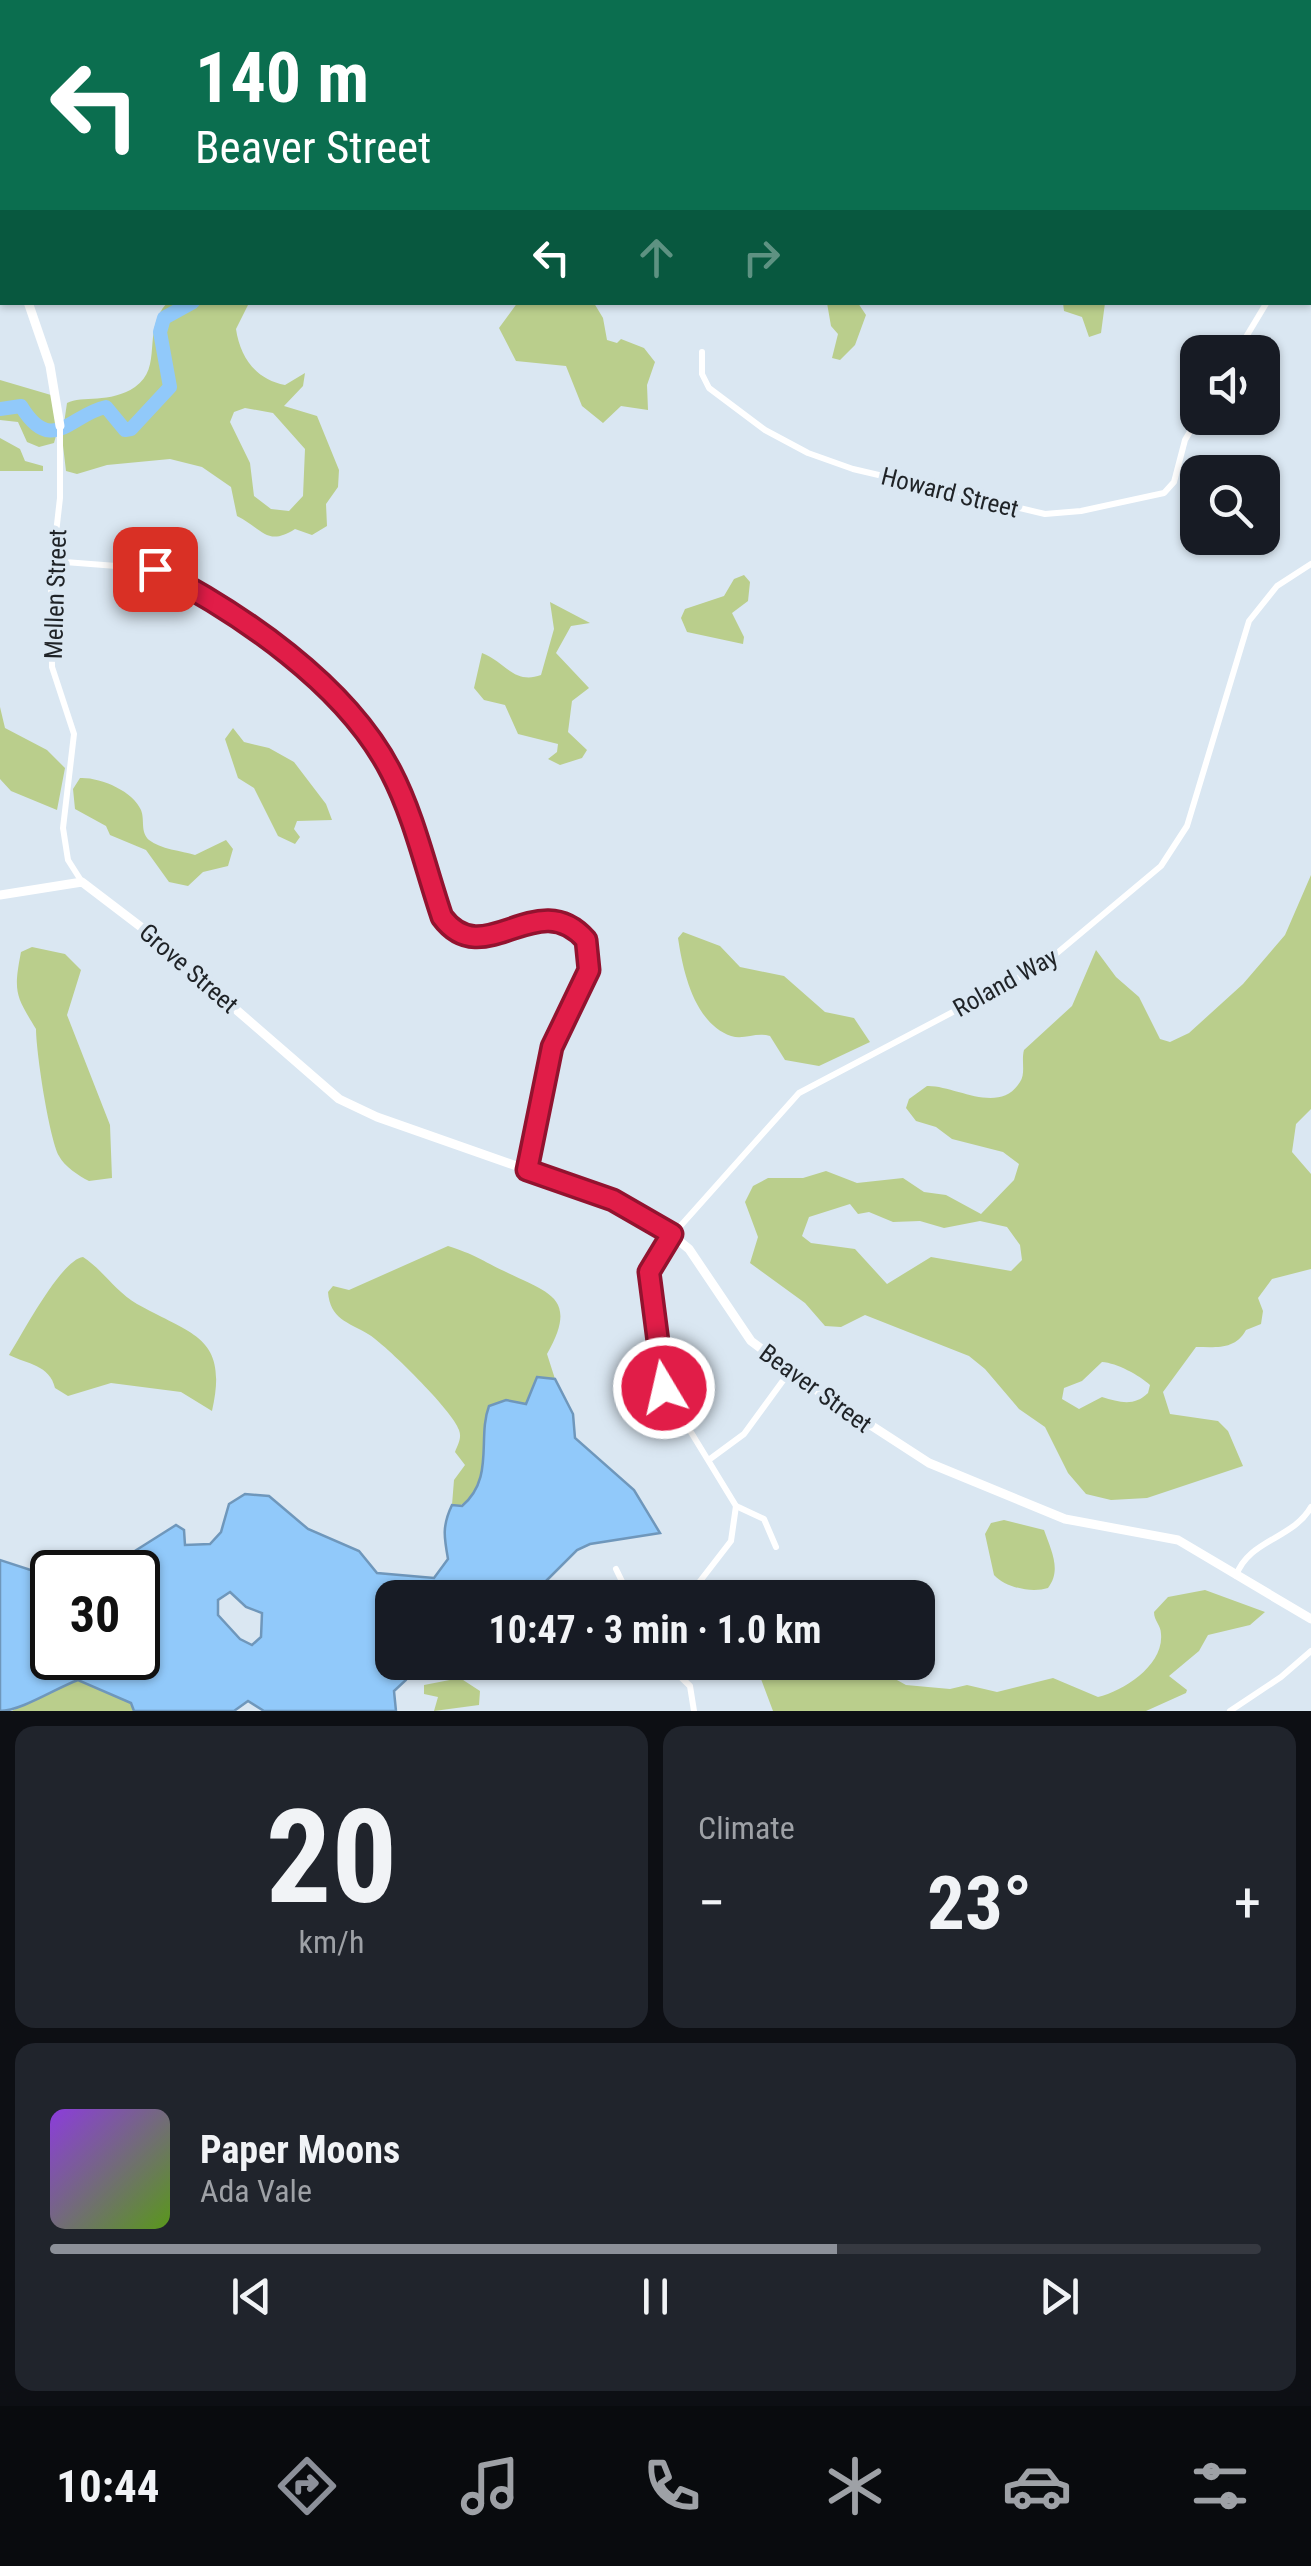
<!DOCTYPE html>
<meta charset="utf-8">
<style>
:root{--surface:#171b24;--page:#20242c;--text:#f1f3f6;--muted:#9ea1a6;--line:#363941;--accent:#8c9099}
body{margin:0;font-family:"Roboto Condensed",sans-serif;background:var(--page);color:var(--text);height:100vh;display:flex;flex-direction:column;font-size:38px;white-space:nowrap}
*{box-sizing:border-box;margin:0}
p{font-size:32px;color:var(--muted)}
.icon{flex:none;width:55px;height:55px;fill:none;stroke:currentColor;stroke-width:2;stroke-linecap:round;stroke-linejoin:round}
.map{position:relative;height:1711px;overflow:hidden}
.panel{display:flex;flex-direction:column;gap:15px;padding:15px;background:#0d0f14;flex:1}
.panel>*{flex:none}
.top-card{position:absolute;left:0px;top:0px;width:1312px;height:305px;box-shadow:0 2px 8px #0004;background:#0b6e4f;color:#fff;overflow:hidden}
.controls{position:absolute;left:1180px;top:335px;display:grid;gap:20px}
.controls a{display:grid;place-items:center;width:100px;height:100px;border-radius:20px;background:var(--surface);box-shadow:0 2px 8px #0004;font-size:50px}
.speed{position:absolute;left:30px;top:1550px;display:flex;gap:20px;font-size:50px;font-weight:700;text-align:center}
.speed>*{display:grid;place-content:center;width:130px;height:130px;border-radius:50%;background:var(--surface);box-shadow:0 2px 8px #0004;line-height:1}
.speed .limit{border:5px solid #111;border-radius:15px;background:#fff;color:#111}
.pin{position:absolute;display:grid;place-items:center;width:85px;height:85px;color:#fff;margin:-42px;border-radius:20px;box-shadow:0 5px 15px #0006}
.me{position:absolute;width:110px;margin:-55px;rotate:351deg;stroke-linejoin:round;filter:drop-shadow(0 0 8px #0008)}
.turn{display:flex;align-items:center;gap:35px;height:210px;padding:0 30px;font-size:45px}
.turn .icon{width:130px;height:130px;stroke-width:2.5}
.turn b{display:block;font-size:70px;line-height:85px}
.lanes{display:flex;align-items:center;height:95px;padding:0 30px;background:#0003;justify-content:center;gap:50px;direction:ltr}
.lanes .off{opacity:.35}
.big{font-size:75px;font-weight:700;line-height:1.1}
.panel .widget{flex:1;display:flex;flex-direction:column;justify-content:center;gap:15px;min-width:0;padding:0 35px;border-radius:20px;background:var(--page)}
.panel .dial{align-items:center;gap:0}
.dial b{font-size:130px;line-height:1}
.song{display:flex;align-items:center;gap:30px}
.cover{width:120px;height:120px;border-radius:15px;background:linear-gradient(135deg,hsl(270 70% 55%),hsl(90 70% 35%))}
.played{height:10px;border-radius:5px;background:linear-gradient(90deg,var(--accent) 65%,var(--line) 65%)}
.keys{display:flex;justify-content:space-around;direction:ltr}
.heat{display:flex;justify-content:space-between;align-items:center;font-size:55px;direction:ltr}
.panel .tiles{flex:1;display:grid;gap:15px;grid-template-columns:1fr 1fr}
.widget:last-child{grid-column:span 2}
.trip{position:absolute;left:375px;top:1580px;width:560px;height:100px;border-radius:20px;background:var(--surface);box-shadow:0 2px 8px #0004;font-weight:700;line-height:100px;text-align:center}
.tabs{display:flex;height:160px;justify-content:space-around;align-items:center;background:#090b0e;color:var(--muted)}
.tabs .icon{width:70px;height:70px}
.tabs .current{color:var(--accent)}
.tabs b{font-size:45px;color:var(--text)}
.map>svg:first-child{display:block}
.green{fill:#bace8c;fill-rule:evenodd}
.water{fill:#91c9fa;stroke:#6f97bb;stroke-width:2.5;fill-rule:evenodd}
.lines{fill:none;stroke-linecap:round;stroke-linejoin:round}
.river{stroke:#91c9fa;stroke-width:14}
.street{stroke:#fff;stroke-width:6}
.secondary{stroke:#fff;stroke-width:9}
.rail{stroke:#6a7279;stroke-width:2.5;stroke-dasharray:12 12;stroke-linecap:butt}
.route-casing{stroke:#92132f;stroke-width:25}
.route{stroke:#e11d48;stroke-width:18}
.labels{text-anchor:middle;stroke-width:9;stroke-linejoin:round;paint-order:stroke}
.street-label{font-size:25px;fill:#1f2327;stroke:#dae7f2}
</style>
<div class="map">
<svg width="1311" height="1711" viewBox="0 0 1311 1711">
<rect width="100%" height="100%" fill="#dae7f2"/>
<g class="green">
<polygon points="720,0 1311,0 1311,60 1310,2"/>
<polygon points="518,302 594,303 603,318 607,340 617,343 621,339 644,348 655,362 647,385 648,410 621,406 603,423 582,406 566,366 516,361 499,328"/>
<path d="M167 303H249L236 329C240 357 256 380 285 385L305 373 303 386 284 406 317 416 339 470 338 487 326 504 327 526 312 535 295 529C267 547 263 529 237 516L231 487 202 467 170 459 107 465 77 474 66 471 62 437 67 403C82 395 110 404 135 387 164 367 141 331 167 303ZM245 408 273 413 305 449 303 496 289 511 271 509 254 496 250 463 230 422 234 412Z"/>
<polygon points="827,303 858,303 866,315 855,345 840,360 832,358 838,334 831,326"/>
<polygon points="1063,303 1105,303 1101,333 1089,337 1082,317 1064,311"/>
<polygon points="0,380 51,395 57,432 54,443 39,447 27,442 18,422 0,420"/>
<polygon points="0,438 20,449 25,461 43,466 43,471 0,471"/>
<polygon points="744,575 750,582 748,601 732,613 744,637 743,644 687,632 681,618 685,609 724,596 734,579"/>
<path d="M550 602 590 623 571 626 556 653 589 688 572 701 568 732 587 750 582 758 560 765 548 759 557 752 558 744 518 734 505 705 484 700 474 688 482 653C504 661 514 685 541 675L554 629Z"/>
<polygon points="0,707 5,728 47,750 65,768 57,810 11,791 0,779"/>
<polygon points="233,728 244,742 269,748 294,762 326,804 332,820 297,821 294,829 300,837 295,844 278,836 254,788 238,778 225,739"/>
<path d="M80 778C100 777 133 791 141 810 145 820 140 832 149 840 160 849 182 851 195 855L226 840 233 849 228 866 203 872 188 886 169 882 146 850 110 835 106 826 75 809 73 789Z"/>
<path d="M1311 875V1109L1296 1124 1292 1152 1311 1174V1269L1272 1279 1258 1298 1263 1311 1261 1324 1246 1330C1235 1350 1217 1347 1196 1347L1163 1392 1170 1414 1218 1421 1228 1431 1243 1466 1147 1498 1111 1500 1086 1494 1068 1473 1045 1427 1019 1409 985 1369 969 1356 865 1315 841 1327 825 1326 805 1303 750 1263 758 1237 745 1202 753 1186 768 1178H803L826 1171 857 1183 903 1178 924 1192 946 1195 981 1214 1014 1180 1019 1164 1003 1152 952 1139 936 1127 916 1121 906 1108 909 1099 927 1086C955 1085 999 1116 1020 1082 1026 1073 1021 1061 1024 1050L1072 1006 1096 950 1116 977 1139 997 1160 1039 1170 1042 1189 1033 1243 984 1285 935ZM850 1204 858 1214 869 1212 893 1222 920 1221 944 1228 980 1221 1007 1227 1020 1245 1022 1260 1011 1271 931 1257 887 1284 855 1249 811 1243 802 1236 809 1217ZM1102 1362C1117 1363 1139 1375 1150 1385L1148 1393C1134 1407 1119 1402 1102 1397L1079 1409 1062 1399 1064 1388 1082 1381Z"/>
<path d="M683 932 720 946 740 967 784 976 825 1012 854 1018 870 1042 819 1066 785 1060 770 1036C756 1032 744 1040 731 1036 694 1023 683 971 678 938Z"/>
<path d="M32 947 65 954 81 970 67 1015 110 1125 112 1178 89 1181C79 1176 64 1166 59 1156 49 1137 36 1051 36 1029 16 996 13 993 21 952Z"/>
<path d="M448 1246C474 1254 483 1261 504 1271 547 1293 580 1296 547 1354L555 1379 538 1377 526 1404 506 1400 484 1423C488 1449 485 1496 457 1507L452 1505 454 1480 465 1465 455 1452C458 1444 462 1438 459 1430 454 1412 384 1343 368 1334 348 1322 330 1319 328 1292L333 1286 349 1290Z"/>
<path d="M83 1257C102 1269 116 1292 137 1304 192 1335 229 1336 212 1411L181 1392 111 1383 68 1396 55 1388C50 1365 27 1364 9 1355 23 1333 61 1260 83 1257Z"/>
<path d="M1004 1520 1044 1530C1051 1550 1062 1570 1048 1588 1032 1593 1006 1588 994 1575L985 1534 991 1523Z"/>
<path d="M1205 1590 1265 1612 1250 1625 1208 1635 1199 1651 1169 1676 1187 1690 1186 1693 1146 1711H773L755 1663H866L906 1685 950 1689 967 1685 997 1692 1053 1678 1098 1697C1124 1691 1164 1665 1161 1634 1161 1625 1154 1621 1154 1612L1168 1597Z"/>
<polygon points="460,1678 480,1691 479,1705 434,1711 438,1697 424,1694 424,1685"/>
<polygon points="78,1680 132,1704 134,1711 12,1711 35,1696"/>
</g>
<path class="water" d="M537 1377 555 1379 573 1414 575 1438 634 1490 660 1533 590 1544 577 1550 536 1591 511 1597H443V1586L412 1589 409 1597 392 1598V1662L408 1663 406 1680 394 1691 396 1711H264L248 1701 234 1711H134L131 1703 78 1680C56 1688 21 1711 0 1711V1560L52 1577V1658H138V1572H122L130 1554 176 1525 184 1530 185 1545 210 1544 221 1532 229 1504 245 1494 269 1496 308 1529 359 1551 377 1573 434 1578 448 1559C444 1537 442 1526 452 1505L462 1506C495 1478 477 1438 489 1406L506 1400 526 1404ZM230 1592 246 1607 262 1613 261 1637 252 1645 240 1639 218 1615V1600Z"/>
<g class="lines">
<g class="river">
<polyline points="1206,0 1212,2"/>
<polyline points="957,2 963,0"/>
<polyline points="1310,52 1311,53"/>
<path d="M0 409 21 406C52 457 71 414 106 407L125 430 131 429 170 387 160 332 164 318 193 302"/>
</g>
<g class="street">
<polyline points="186,0 189,2"/>
<polyline points="1310,173 1311,173"/>
<polyline points="702,352 702,374 709,388 765,430 808,453 853,469 1045,514 1081,511 1164,493 1174,482 1185,440 1198,418"/>
<polyline points="1237,352 1267,302"/>
<polyline points="60,426 60,498 51,577 52,667 74,734 63,828 68,860 82,882"/>
<path d="M52 561 155 569 300 662 361 730 393 774 442 917C485 974 536 885 585 940L589 970 552 1047 527 1169"/>
<polyline points="710,1459 744,1434 790,1371"/>
<polyline points="736,1506 764,1519 776,1547"/>
<polyline points="616,1569 630,1598"/>
<path d="M1236 1576C1248 1540 1293 1539 1311 1507"/>
<polyline points="687,1598 731,1541 736,1506 664,1388 649,1291 649,1272 659,1250 799,1093 1044,964 1161,866 1187,826 1249,621 1277,586 1311,564"/>
<polyline points="665,1662 690,1686 694,1711"/>
<polyline points="1230,1711 1281,1677 1311,1651"/>
</g>
<g class="secondary">
<polyline points="0,218 2,226"/>
<polyline points="28,302 50,366 60,426"/>
<polyline points="0,895 82,882 141,927 339,1099 377,1117 613,1200 651,1218 689,1249 751,1341 815,1389 929,1463 1065,1519 1178,1540 1311,1619"/>
</g>
<g class="rail">
<polyline points="1310,104 1311,104"/>
<polyline points="0,125 2,125"/>
</g>
</g>
<g class="lines">
<g class="route-casing">
<path id="route" d="M155 569C240 613 346 684 391 772 414 816 426 870 442 917 484 974 537 884 586 940L589 970 552 1047 527 1170 613 1200 672 1234 649 1272 664 1388"/>
</g>
<use href="#route" class="route"/>
</g>
<g class="labels">
<g class="street-label">
<text transform="translate(950 492) rotate(14)" y="9">Howard Street</text>
<text transform="translate(55 594) rotate(-88)" y="9">Mellen Street</text>
<text transform="translate(189 968) rotate(41)" y="9">Grove Street</text>
<text transform="translate(1005 982) rotate(-29)" y="9">Roland Way</text>
<text transform="translate(816 1388) rotate(36)" y="9">Beaver Street</text>
</g>
</g>
</svg>
<div class="controls">
<a><svg class="icon" aria-label="sound" viewBox="0 0 24 24"><path d="M4 9h4l5-4v14l-5-4H4zM17 9q2 3 0 6"/></svg></a>
<a><svg class="icon" aria-label="search" viewBox="0 0 24 24"><circle cx="10" cy="10" r="6"/><path d="M15 15l6 6"/></svg></a>
</div>
<div class="speed"><div class="limit">30</div></div>
<div class="pin" style="left:155px;top:569px;background:#d93025"><svg class="icon" aria-label="arrive" viewBox="0 0 24 24"><path d="M6 21V4h12l-3 4 3 4H6"/></svg></div>
<svg class="me" style="left:664px;top:1388px" viewBox="-20 -20 40 40"><circle r="17" fill="#e11d48" stroke="#fff" stroke-width="3"/><path d="M0-11L8 9 0 5-8 9z" fill="#fff"/></svg>
<div class="trip">10:47 · 3 min · 1.0 km</div>
<div class="top-card">
<div class="turn"><svg class="icon" aria-label="left" viewBox="0 0 24 24"><path d="M17 20v-9H6M10 6l-5 5 5 5"/></svg><div><b>140 m</b>Beaver Street</div></div>
<div class="lanes"><svg class="icon" aria-label="left" viewBox="0 0 24 24"><path d="M17 20v-9H6M10 6l-5 5 5 5"/></svg><svg class="icon off" aria-label="ahead" viewBox="0 0 24 24"><path d="M12 20V5M6 11l6-6 6 6"/></svg><svg class="icon off" aria-label="right" viewBox="0 0 24 24"><path d="M7 20v-9h11M14 6l5 5-5 5"/></svg></div>
</div>
</div>
<section class="panel">
<div class="tiles">
<div class="widget dial"><b>20</b><p>km/h</p></div>
<div class="widget"><p>Climate</p>
<div class="heat"><a>−</a><b class="big">23°</b><a>+</a></div>
</div>
<div class="widget">
<div class="song"><i class="cover"></i><div><b>Paper Moons</b><p>Ada Vale</p></div></div>
<div class="played"></div>
<div class="keys"><svg class="icon" aria-label="previous" viewBox="0 0 24 24"><path d="M18 5L8 12l10 7zM5 5v14"/></svg><svg class="icon" aria-label="pause" viewBox="0 0 24 24"><path d="M8 5v14M16 5v14"/></svg><svg class="icon" aria-label="next" viewBox="0 0 24 24"><path d="M6 5l10 7-10 7zM19 5v14"/></svg></div>
</div>
</div>
</section>
<nav class="tabs">
<b>10:44</b>
<svg class="icon current" aria-label="directions" viewBox="0 0 24 24"><path d="M12 3l9 9-9 9-9-9zM9 14v-3h6M13 9l2 2-2 2"/></svg>
<svg class="icon" aria-label="music" viewBox="0 0 24 24"><path d="M9 18V5l10-2v13"/><circle cx="6" cy="18" r="3"/><circle cx="16" cy="16" r="3"/></svg>
<svg class="icon" aria-label="phone" viewBox="0 0 24 24"><path d="M5 4h4l2 5-3 2q2 4 5 5l2-3 5 2v4C11 20 4 13 5 4z"/></svg>
<svg class="icon" aria-label="climate" viewBox="0 0 24 24"><path d="M12 3v18M4 7l16 10M4 17L20 7"/></svg>
<svg class="icon" aria-label="car" viewBox="0 0 24 24"><path d="M5 17H2v-5l4-1 3-4h7l3 4 3 1v5h-3M9 17h6M6 11h13"/><circle cx="7" cy="17" r="2"/><circle cx="17" cy="17" r="2"/></svg>
<svg class="icon" aria-label="filters" viewBox="0 0 24 24"><path d="M4 7h16M4 17h16"/><circle cx="9" cy="7" r="2"/><circle cx="15" cy="17" r="2"/></svg>
</nav>
